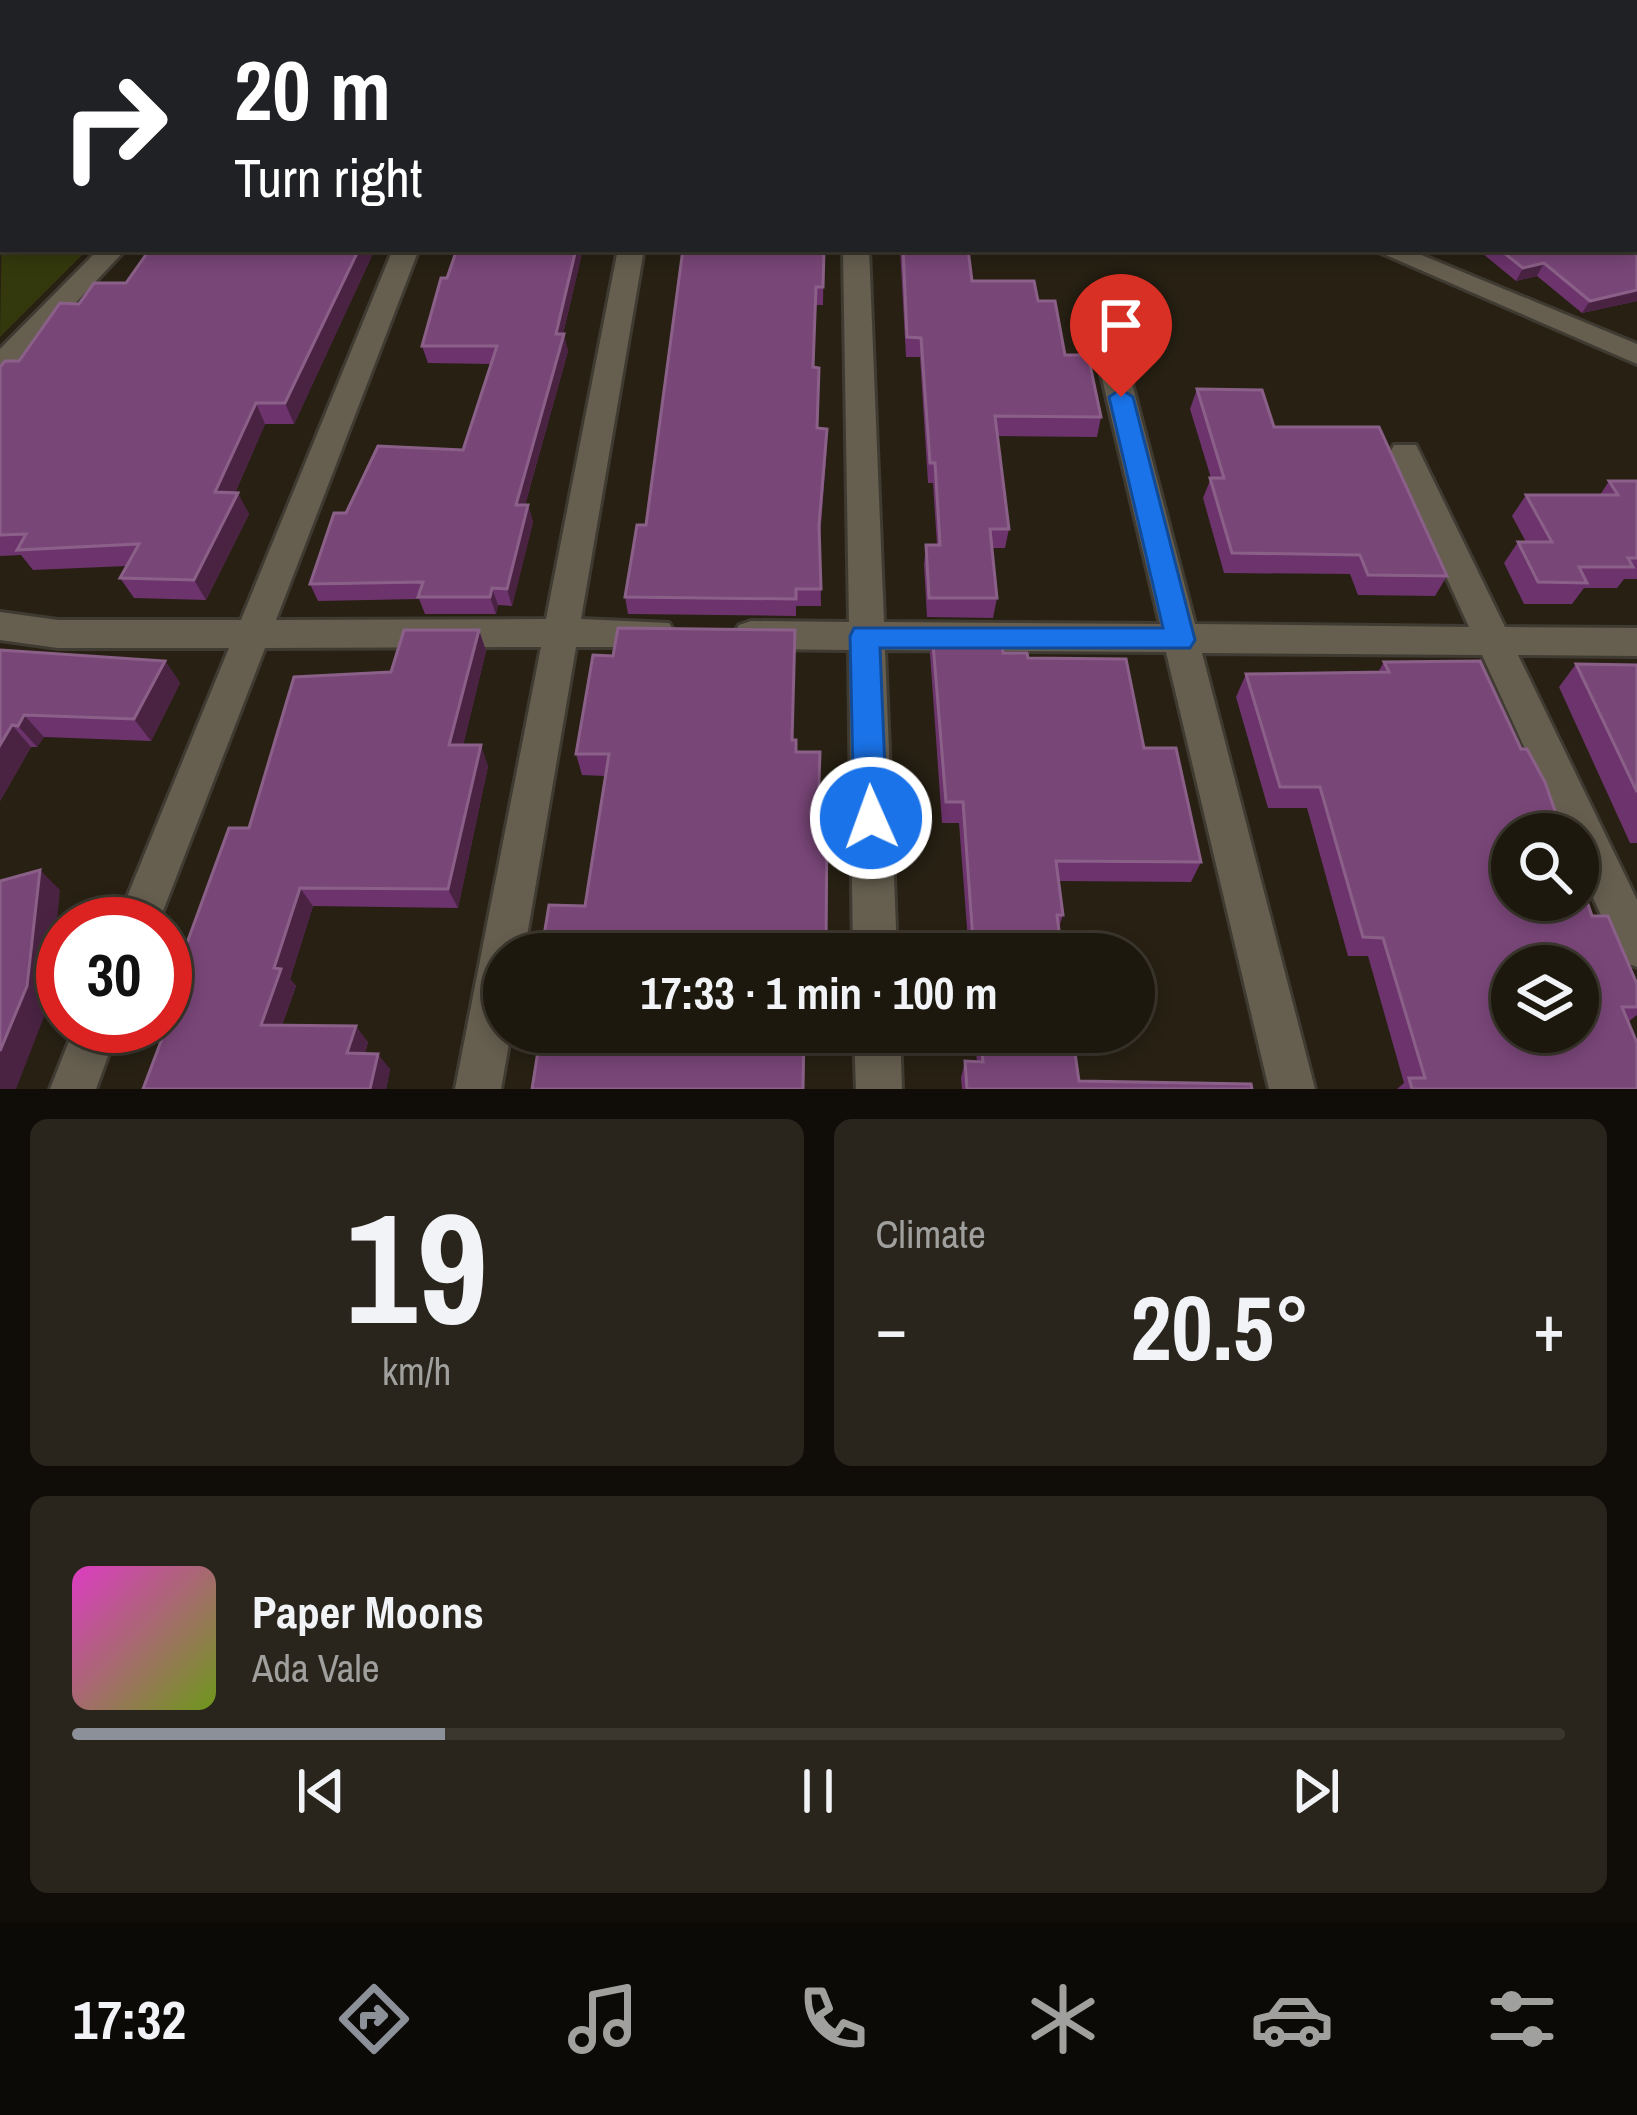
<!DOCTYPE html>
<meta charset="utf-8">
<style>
:root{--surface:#1d180e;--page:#2a251c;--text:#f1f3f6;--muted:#a0a09e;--line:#3b372e;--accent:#8c9099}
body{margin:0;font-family:"Archivo Narrow",sans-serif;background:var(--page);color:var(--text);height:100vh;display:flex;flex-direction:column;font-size:45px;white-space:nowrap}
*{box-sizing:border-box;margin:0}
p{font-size:39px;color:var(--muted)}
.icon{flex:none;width:66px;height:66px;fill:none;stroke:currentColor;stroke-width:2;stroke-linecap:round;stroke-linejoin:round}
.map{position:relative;height:1089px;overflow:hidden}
.panel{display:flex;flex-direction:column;gap:30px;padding:30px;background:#100d08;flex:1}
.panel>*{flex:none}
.guide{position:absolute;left:0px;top:0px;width:1638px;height:252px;box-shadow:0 6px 18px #0003,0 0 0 3px var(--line);background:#202124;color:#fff;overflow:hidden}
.fabs{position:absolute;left:1491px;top:813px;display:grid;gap:24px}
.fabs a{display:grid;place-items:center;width:108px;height:108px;border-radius:50%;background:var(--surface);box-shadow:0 6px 18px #0003,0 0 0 3px var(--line);font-size:60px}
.speed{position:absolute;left:36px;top:897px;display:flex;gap:24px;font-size:60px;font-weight:700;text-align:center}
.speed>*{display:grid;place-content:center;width:156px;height:156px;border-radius:50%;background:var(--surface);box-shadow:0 6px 18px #0003,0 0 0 3px var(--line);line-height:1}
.speed .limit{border:18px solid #d22;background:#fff;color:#111}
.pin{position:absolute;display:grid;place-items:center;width:102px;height:102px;color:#fff;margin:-123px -51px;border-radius:50% 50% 50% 0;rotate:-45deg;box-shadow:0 0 12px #0007}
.pin .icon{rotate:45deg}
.me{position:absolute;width:132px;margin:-66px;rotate:358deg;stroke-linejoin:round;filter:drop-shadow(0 0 9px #0008)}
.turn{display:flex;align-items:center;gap:42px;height:252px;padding:0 36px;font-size:54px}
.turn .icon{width:156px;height:156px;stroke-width:2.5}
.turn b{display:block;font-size:84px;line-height:102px}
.big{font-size:90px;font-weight:700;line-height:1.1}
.panel .tile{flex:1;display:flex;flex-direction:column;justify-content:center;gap:18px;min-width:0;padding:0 42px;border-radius:18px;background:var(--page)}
.panel .dial{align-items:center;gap:0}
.dial b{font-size:156px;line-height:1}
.song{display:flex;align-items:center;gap:36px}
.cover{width:144px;height:144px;border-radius:18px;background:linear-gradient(135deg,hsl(310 70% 55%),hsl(80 70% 35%))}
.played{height:12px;border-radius:6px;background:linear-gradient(90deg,var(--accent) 25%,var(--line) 25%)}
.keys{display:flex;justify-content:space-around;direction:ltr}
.heat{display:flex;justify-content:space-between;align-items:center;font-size:66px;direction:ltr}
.panel .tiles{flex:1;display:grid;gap:30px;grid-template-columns:1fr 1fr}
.tile:last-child{grid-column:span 2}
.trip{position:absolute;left:483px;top:933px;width:672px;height:120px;border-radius:60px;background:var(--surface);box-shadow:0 6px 18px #0003,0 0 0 3px var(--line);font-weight:700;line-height:120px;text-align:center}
.tabs{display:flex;height:192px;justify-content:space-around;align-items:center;background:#0c0a06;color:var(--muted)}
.tabs .icon{width:84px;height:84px}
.tabs .on{color:var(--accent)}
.tabs b{font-size:54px;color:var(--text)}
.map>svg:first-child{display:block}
.green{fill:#34390d}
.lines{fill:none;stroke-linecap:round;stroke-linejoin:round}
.minor-casing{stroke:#403b32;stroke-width:6}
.secondary-casing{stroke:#403b32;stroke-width:6}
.minor{fill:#665f50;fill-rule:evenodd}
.secondary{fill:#665f50;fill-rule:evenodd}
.wall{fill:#6c336c}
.shaded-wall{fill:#4a2343}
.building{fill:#794678;stroke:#8b6088;stroke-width:3;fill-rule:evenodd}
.route{fill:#1a73e8;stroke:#114b97;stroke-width:3}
</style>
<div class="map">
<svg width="1637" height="1089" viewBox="0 0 1637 1089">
<rect width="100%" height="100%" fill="#272013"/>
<polygon class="green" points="3,169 3,249 88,249 0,337"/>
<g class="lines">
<g class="minor-casing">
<g id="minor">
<polygon points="99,249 126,249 10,373 0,375 0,349"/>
<polygon points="393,249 419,249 276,620 546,619 618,249 644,249 581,619 669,623 675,633 669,643 657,647 576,647 524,954 504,954 504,1032 511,1032 501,1089 455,1089 541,647 265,648 158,924 116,924 229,648 58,648 0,640 0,612 58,620 241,620"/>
<polygon points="843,249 869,249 884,622 1160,624 1097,357 1111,348 1125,357 1195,624 1469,627 1390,453 1394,445 1416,445 1420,453 1505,627 1637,628 1637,656 1518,655 1637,900 1637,967 1622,961 1578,865 1578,834 1564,834 1482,655 1202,653 1315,1089 1269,1089 1166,652 885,650 897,954 853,954 849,650 751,649 739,645 733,635 739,625 751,621 849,622"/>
<polygon points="1372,249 1407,249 1637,344 1637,364"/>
<polygon points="75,1026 119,1026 96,1089 50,1089"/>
<polygon points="854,1032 900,1032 902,1089 856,1089"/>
</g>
</g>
<g class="secondary-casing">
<g id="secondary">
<polygon points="25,0 46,0 23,3"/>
<polygon points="83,0 104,0 81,3"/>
<polygon points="3,23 3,37 0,38 0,24"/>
<polygon points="3,83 3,99 0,100 0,84"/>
</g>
</g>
<use href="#minor" class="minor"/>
<use href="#secondary" class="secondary"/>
</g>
<g class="wall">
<polygon points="1486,0 1637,0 1637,301 1582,313 1537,276 1516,281 1477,249 1635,249 1635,3 1487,3"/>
<polygon points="150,249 375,249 294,424 265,424 235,493 249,514 206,600 134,598 120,578 127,566 33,570 21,555 0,556 0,367 19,361 79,304 126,283"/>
<polygon points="457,249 583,249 563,334 568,351 525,505 528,505 533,522 512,606 498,605 496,614 425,614 419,599 318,601 310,584 346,513 463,450 491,364 428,363 422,346"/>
<polygon points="824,249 823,305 816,305 814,367 818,428 827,446 820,538 821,606 796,606 796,616 628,614 625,597 646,525"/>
<polygon points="900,249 968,249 972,281 1038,301 1065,355 1101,417 1097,437 997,436 1009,529 1005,548 992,548 997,598 993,618 927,617 924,565 926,545 937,545 933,483 928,483 920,357 906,357"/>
<polygon points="1197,389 1274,427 1447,576 1435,596 1358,595 1350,574 1224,573 1203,498 1211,478 1190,409"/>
<polygon points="1609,481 1637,481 1637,579 1624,579 1617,588 1584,588 1572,604 1524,604 1504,563 1518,542 1526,542 1512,516 1526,495 1600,495"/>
<polygon points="479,630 486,651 463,745 488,766 458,908 313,906 290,979 296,986 282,1025 368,1042 365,1053 390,1069 386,1089 143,1089 164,1034 156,1027 249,828 391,672"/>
<polygon points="795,630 793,740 585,906 605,776 582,775 576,754 613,656"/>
<polygon points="932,631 1003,653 1028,658 1144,748 1201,862 1191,882 1059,881 1063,915 1059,927 1062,954 969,954 959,823 942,823 930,654"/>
<polygon points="0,650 165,661 180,683 151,741 44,737 37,747 31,747 0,801"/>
<polygon points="1384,662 1592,916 1637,984 1637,1015 1628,1022 1637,1089 1397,1089 1404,1083 1368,956 1348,956 1307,808 1268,808 1236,697 1246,674 1378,672"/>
<polygon points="1576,664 1637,665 1637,843 1630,843 1559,687"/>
<polygon points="974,1032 1072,1032 1079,1081 1252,1089 962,1089 961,1078 965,1061 977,1062"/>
</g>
<g class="shaded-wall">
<polygon points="359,249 375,249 294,424 285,403"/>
<polygon points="576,249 583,249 559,351 556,334"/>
<polygon points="1544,263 1537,276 1516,281 1523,268"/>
<polygon points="1637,290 1637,301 1582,313 1590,301"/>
<polygon points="564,334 568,351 520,522 516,505"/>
<polygon points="256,403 265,424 226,513 215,492"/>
<polygon points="238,493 249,514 206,600 194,580"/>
<polygon points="528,505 533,522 512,606 507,589"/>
<polygon points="492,588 498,605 496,614 490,597"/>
<polygon points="479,630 486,651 458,765 449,745"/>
<polygon points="165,661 180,683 151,741 134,719"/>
<polygon points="24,715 44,737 37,747 18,726"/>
<polygon points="12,725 31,747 0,801 0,745"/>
<polygon points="481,745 488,766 458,908 448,889"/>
<polygon points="40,870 60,890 49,1004 16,1089 0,1089 0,1051"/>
<polygon points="300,888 313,906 290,979 296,986 276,1041 261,1025 274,968"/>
<polygon points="356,1026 368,1042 360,1069 347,1053"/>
<polygon points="378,1054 390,1069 386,1089 370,1089"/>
</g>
<g class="building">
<polygon points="327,0 365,0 364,3 325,3"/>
<polygon points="1496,0 1637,0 1637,290 1590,301 1544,263 1523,268 1499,249 1635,249 1635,3 1498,3"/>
<polygon points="150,249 359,249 285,403 256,403 215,492 238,493 194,580 120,578 139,544 17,550 26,534 0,535 0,367 5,361 19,361 60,303 79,304 94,283 126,283"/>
<polygon points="457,249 576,249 556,334 564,334 516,505 528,505 507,589 492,588 490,597 418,597 423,582 310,584 334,513 346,513 378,446 463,450 497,346 422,346 441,278 447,278"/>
<polygon points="683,249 824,249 823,287 816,287 813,367 819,368 817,428 827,429 819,525 821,589 796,589 796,599 625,597 637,525 646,525"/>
<polygon points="903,249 968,249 972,281 1034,281 1038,301 1055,301 1065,355 1088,355 1101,417 995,416 1009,529 990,529 997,598 929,598 926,545 940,545 935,463 930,463 921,338 907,337"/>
<polygon points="1197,389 1262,390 1274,427 1379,427 1447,576 1368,575 1360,555 1232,553 1210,478 1224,478"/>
<polygon points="1609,481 1637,481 1637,558 1628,558 1633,567 1579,567 1587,583 1538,582 1518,542 1552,542 1526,495 1618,495"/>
<polygon points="618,628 795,630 792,740 796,740 796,752 820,752 818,813 827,814 826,954 541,954 549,905 585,906 609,754 576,754 593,655 613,656"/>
<polygon points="404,630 479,630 449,745 481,745 448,889 300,888 274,968 281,969 261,1025 356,1026 347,1053 378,1054 370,1089 143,1089 166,1028 156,1027 165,1026 165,1003 229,828 249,828 294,677 391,672"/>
<polygon points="932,631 1001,632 1003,653 1027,653 1028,658 1126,659 1144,748 1176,748 1201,862 1056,861 1063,915 1057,915 1062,954 974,954 963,802 946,802"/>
<polygon points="0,650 165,661 134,719 24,715 18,726 12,725 0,745"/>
<path d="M1480 661 1521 749H1527L1545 782 1563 834H1512V900H1578V875L1592 916H1608L1637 984V1007H1622L1637 1043V1089H1412L1409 1078H1425L1383 938 1363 937 1320 787H1280L1246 674 1389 672 1384 662ZM1512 966H1578V1032H1512Z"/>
<polygon points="1576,664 1637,665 1637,792"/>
<polygon points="40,870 27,986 0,1051 0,881"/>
<polygon points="541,1032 804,1032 803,1089 532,1089"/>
<polygon points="980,1032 1072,1032 1079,1081 1251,1084 1252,1089 967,1089 965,1061 983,1062"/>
</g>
<polygon class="route" points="1121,389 1133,397 1195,640 1190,648 880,648 887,818 882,828 871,833 859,828 854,818 850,636 854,628 1163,628 1109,397"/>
</svg>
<div class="fabs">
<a><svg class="icon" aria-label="search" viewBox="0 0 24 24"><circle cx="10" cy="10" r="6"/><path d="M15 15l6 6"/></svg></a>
<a><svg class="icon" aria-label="layers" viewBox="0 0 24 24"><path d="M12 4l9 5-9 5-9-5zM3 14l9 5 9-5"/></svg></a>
</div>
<div class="speed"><div class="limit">30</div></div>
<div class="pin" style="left:1121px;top:397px;background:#d93025"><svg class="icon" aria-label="arrive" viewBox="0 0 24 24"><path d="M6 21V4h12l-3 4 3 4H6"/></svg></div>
<svg class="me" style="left:871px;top:818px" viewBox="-20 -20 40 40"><circle r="17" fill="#1a73e8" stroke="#fff" stroke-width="3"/><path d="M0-11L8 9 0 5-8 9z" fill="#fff"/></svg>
<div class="trip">17:33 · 1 min · 100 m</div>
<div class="guide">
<div class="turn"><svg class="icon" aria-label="right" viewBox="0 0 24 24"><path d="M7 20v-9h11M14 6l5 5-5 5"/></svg><div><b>20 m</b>Turn right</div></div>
</div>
</div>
<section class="panel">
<div class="tiles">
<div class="tile dial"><b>19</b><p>km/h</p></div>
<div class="tile"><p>Climate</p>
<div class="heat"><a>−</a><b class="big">20.5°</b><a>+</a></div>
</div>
<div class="tile">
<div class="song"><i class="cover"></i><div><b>Paper Moons</b><p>Ada Vale</p></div></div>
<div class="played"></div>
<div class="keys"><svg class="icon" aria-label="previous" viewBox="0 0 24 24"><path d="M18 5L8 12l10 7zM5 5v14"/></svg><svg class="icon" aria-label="pause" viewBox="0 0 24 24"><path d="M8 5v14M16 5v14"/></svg><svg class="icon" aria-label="next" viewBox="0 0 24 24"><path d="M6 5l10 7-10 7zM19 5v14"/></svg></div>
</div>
</div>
</section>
<nav class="tabs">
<b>17:32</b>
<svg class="icon on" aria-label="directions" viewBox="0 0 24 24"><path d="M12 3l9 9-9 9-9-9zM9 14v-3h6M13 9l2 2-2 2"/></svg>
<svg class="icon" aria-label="music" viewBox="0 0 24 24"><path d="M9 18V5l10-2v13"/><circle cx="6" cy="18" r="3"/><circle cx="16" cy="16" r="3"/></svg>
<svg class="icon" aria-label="phone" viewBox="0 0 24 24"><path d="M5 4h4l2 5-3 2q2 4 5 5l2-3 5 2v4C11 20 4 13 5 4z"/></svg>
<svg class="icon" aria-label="climate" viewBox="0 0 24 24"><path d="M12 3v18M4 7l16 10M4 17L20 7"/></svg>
<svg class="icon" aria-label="car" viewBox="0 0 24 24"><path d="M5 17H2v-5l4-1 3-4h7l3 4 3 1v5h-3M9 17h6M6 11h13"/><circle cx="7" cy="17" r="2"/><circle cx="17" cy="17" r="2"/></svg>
<svg class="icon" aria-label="filters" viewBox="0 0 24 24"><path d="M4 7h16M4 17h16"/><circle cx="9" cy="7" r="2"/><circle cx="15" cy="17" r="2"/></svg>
</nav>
